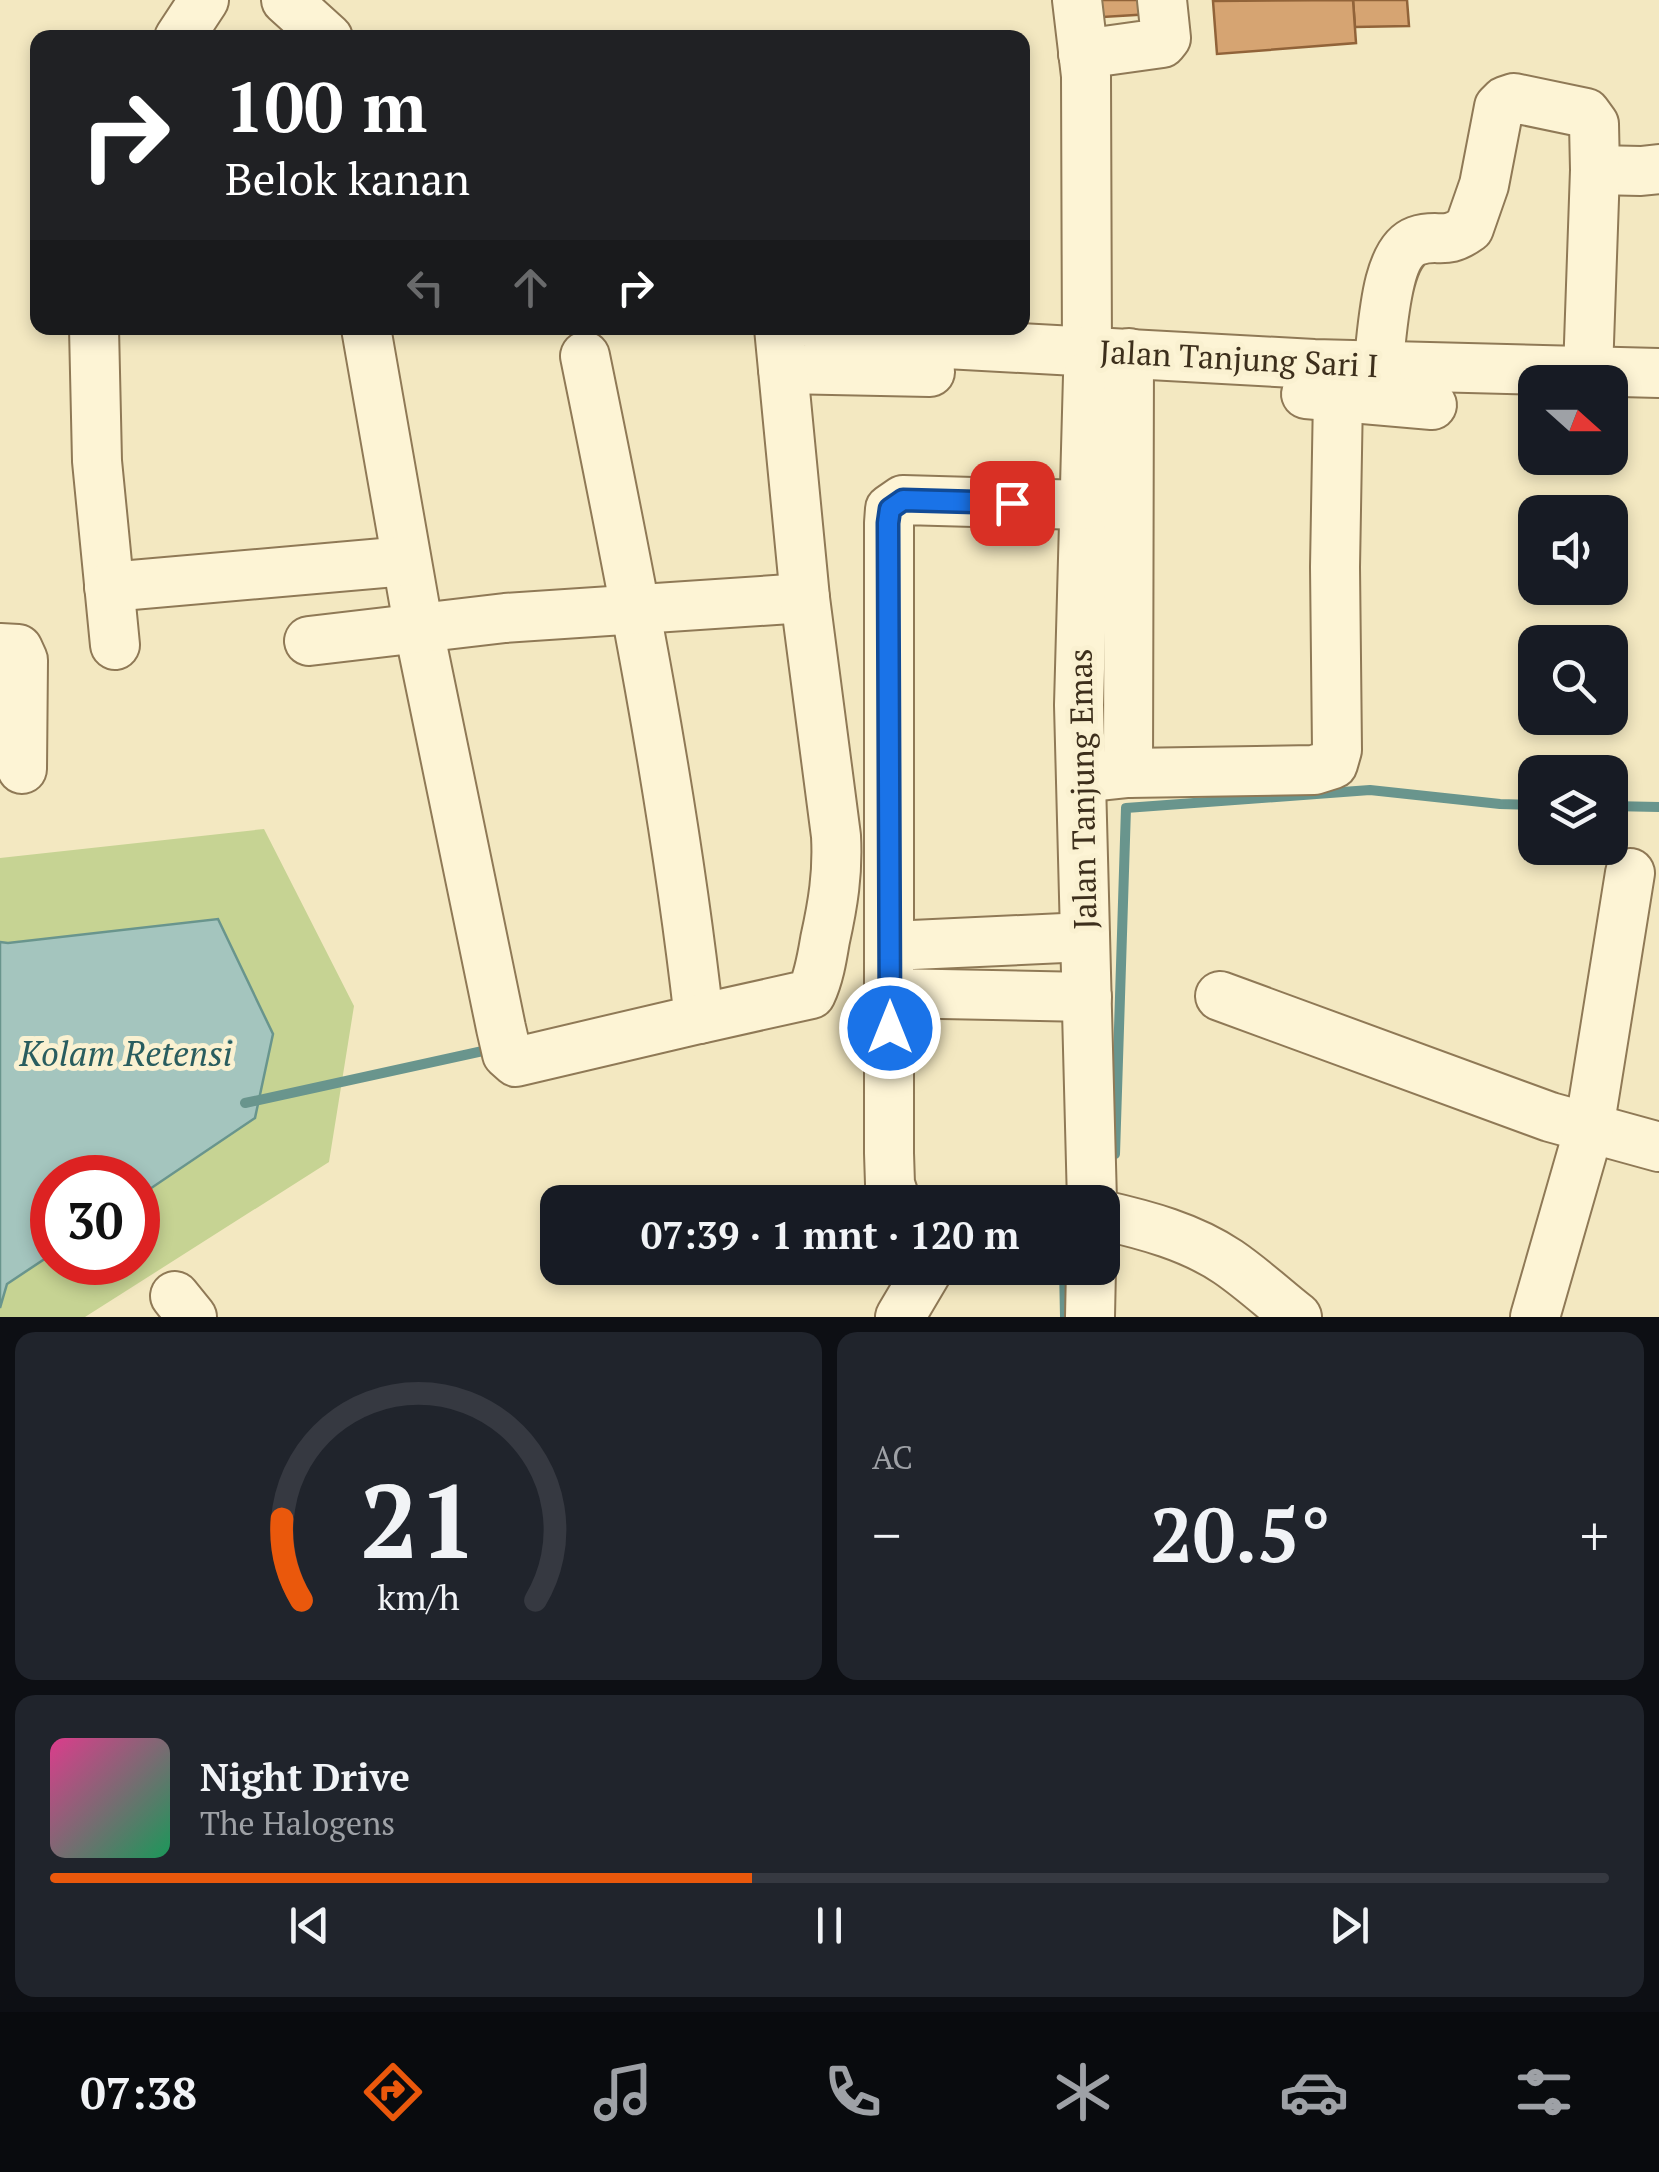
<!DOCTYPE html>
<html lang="id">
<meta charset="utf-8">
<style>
:root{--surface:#171b24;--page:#20242c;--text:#f1f3f6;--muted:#9ea1a6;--line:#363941;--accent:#ea580c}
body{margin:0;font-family:"PT Serif",serif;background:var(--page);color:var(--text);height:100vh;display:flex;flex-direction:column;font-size:38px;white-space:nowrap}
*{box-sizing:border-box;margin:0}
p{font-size:32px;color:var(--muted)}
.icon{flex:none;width:55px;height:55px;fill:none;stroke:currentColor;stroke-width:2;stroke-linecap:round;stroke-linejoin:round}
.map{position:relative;height:1317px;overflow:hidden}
.panel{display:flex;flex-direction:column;gap:15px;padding:15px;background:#0d0f14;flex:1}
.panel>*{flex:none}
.hud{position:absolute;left:30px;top:30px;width:1000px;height:305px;border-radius:20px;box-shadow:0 5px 15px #0003;background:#202124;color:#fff;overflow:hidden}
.needle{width:65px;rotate:111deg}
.tools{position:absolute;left:1518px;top:365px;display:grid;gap:20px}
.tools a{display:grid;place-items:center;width:110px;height:110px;border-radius:20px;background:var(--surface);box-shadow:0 5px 15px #0003;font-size:50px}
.speed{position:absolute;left:30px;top:1155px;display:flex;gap:20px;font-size:50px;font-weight:700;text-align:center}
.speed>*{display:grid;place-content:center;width:130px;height:130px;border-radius:50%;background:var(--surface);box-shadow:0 5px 15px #0003;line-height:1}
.speed .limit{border:15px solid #d22;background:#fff;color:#111}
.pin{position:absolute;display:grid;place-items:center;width:85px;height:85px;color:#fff;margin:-42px;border-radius:20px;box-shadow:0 5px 15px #0006}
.me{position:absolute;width:110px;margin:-55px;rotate:0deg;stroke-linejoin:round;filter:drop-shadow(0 0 8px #0008)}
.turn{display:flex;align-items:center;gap:35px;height:210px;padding:0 30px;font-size:45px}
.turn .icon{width:130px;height:130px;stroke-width:2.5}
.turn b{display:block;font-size:70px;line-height:85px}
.lanes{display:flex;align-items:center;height:95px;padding:0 30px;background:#0003;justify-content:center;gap:50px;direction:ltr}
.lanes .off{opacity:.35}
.big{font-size:75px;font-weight:700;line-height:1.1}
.panel .widget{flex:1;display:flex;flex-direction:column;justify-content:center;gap:15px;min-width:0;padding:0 35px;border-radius:20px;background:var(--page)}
.panel .dial{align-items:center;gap:0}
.dial svg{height:260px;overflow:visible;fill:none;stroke:var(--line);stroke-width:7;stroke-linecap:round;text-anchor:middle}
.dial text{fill:var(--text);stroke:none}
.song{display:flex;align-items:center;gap:30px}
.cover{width:120px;height:120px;border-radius:15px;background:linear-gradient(135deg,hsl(330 70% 55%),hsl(150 70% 35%))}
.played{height:10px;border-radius:5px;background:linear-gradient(90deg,var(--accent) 45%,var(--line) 45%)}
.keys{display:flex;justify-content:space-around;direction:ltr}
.heat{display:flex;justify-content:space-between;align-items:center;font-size:55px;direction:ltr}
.panel .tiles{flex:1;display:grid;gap:15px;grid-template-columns:1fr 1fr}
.widget:last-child{grid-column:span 2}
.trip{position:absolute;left:540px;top:1185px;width:580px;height:100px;border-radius:20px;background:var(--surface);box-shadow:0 5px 15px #0003;font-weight:700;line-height:100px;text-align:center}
.tab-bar{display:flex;height:160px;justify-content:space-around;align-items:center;background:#090b0e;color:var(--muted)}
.tab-bar .icon{width:70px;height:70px}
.tab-bar .current{color:var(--accent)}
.tab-bar b{font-size:45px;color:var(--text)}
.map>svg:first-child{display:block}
.green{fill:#c6d393;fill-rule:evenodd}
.water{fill:#a4c5be;stroke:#69958d;stroke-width:2.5}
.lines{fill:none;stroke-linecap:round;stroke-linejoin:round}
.stream{stroke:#69958d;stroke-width:10}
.building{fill:#d6a472;stroke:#916339;stroke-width:2.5}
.minor-casing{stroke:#8f7956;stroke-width:52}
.minor{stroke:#fdf4d5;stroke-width:48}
.route-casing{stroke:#114b97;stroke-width:25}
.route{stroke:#1a73e8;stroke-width:18}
.labels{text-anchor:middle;stroke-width:10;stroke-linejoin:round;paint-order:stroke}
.street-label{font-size:32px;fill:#3d2f1c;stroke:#faf1d1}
.water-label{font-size:35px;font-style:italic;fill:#295d5f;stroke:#faf1d1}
</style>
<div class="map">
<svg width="1659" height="1317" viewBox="0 0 1659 1317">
<rect width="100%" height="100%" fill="#f3e8c1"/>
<path class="green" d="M264 829 354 1006 329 1162 85 1317H0V858ZM52 1178H138V1262H52Z"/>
<polygon class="water" points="218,919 273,1034 255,1118 138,1197 138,1178 52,1178 52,1254 7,1284 0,1308 0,942 8,943"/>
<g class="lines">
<g class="stream">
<polyline points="1610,806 1659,807"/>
<polyline points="245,1103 492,1049"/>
<polyline points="1115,1154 1126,808 1370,790 1500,804 1535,805"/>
<polyline points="1064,1268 1065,1317"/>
</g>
</g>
<g class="building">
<polygon points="1101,0 1149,0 1151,14 1103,17"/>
<polygon points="1353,0 1407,0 1409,26 1355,27"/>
<polygon points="1353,0 1356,43 1217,54 1213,1"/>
</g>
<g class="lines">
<g class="minor-casing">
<g id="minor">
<polyline points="286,0 328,38"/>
<polyline points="1077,0 1086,76 1087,351"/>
<polyline points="179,38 204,0"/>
<polyline points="1083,54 1162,43 1166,38 1162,0"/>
<polyline points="1595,170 1641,171 1659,169"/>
<polyline points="94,328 97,461 115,645"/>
<path d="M366 328 419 630 501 1028 507 1054 516 1062 699 1019C674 796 630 576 585 356"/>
<polyline points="821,328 892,341 1314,364 1659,373"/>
<path d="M1378 366C1383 335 1384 253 1416 241 1439 233 1444 246 1469 228L1484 185 1499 107 1505 101 1514 98 1586 113 1594 124 1595 170 1588 372"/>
<polyline points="783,369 930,372"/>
<polyline points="1088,376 1079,705 1092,1202"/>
<polyline points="1306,394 1432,405"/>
<polyline points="109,587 406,561"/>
<polyline points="309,641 505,618 805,598"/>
<polyline points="0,648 18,649 23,660 22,769"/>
<polyline points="1128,773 1129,353"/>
<polyline points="1081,778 1128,773 1314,770 1333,764 1337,750 1335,567 1338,396"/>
<polyline points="891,946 1085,937"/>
<polyline points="890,993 1087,997"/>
<polyline points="1220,996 1550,1117 1659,1147"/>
<path d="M699 1019 811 994C819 977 822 958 825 940 833 904 838 873 836 836L805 598 779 328"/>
<polyline points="896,1202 890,1184 889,1153 889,523 890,509 903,500 1084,505"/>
<path d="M1102 1215C1146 1225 1191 1237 1228 1262 1253 1279 1274 1299 1297 1317"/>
<polyline points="175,1296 192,1317"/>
<polyline points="900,1317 929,1268"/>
<polyline points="1090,1317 1091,1268"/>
<polyline points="1535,1317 1589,1129 1630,873"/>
</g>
</g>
<use href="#minor" class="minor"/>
</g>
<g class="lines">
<g class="route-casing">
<polyline id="route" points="890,1028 888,523 890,509 903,500 1012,503"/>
</g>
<use href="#route" class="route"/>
</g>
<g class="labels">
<g class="street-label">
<text transform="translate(1239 359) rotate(3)" y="11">Jalan Tanjung Sari I</text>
<text transform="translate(1083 789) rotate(-91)" y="11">Jalan Tanjung Emas</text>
</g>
<g class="water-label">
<text x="126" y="1066">Kolam Retensi</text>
</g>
</g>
</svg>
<div class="tools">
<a><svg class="needle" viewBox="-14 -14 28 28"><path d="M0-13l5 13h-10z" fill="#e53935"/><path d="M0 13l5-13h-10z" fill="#9ea1a6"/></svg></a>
<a><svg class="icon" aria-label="sound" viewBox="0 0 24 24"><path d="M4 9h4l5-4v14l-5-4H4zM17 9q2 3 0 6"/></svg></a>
<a><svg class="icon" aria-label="search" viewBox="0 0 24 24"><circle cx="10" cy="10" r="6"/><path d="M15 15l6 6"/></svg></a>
<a><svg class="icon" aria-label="layers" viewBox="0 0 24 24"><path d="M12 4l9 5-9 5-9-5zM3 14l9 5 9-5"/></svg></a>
</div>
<div class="speed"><div class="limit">30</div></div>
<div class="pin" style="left:1012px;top:503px;background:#d93025"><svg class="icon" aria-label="arrive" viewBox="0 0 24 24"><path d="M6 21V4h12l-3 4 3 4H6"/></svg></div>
<svg class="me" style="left:890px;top:1028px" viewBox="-20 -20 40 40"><circle r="17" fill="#1a73e8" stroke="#fff" stroke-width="3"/><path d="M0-11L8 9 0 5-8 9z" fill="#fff"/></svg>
<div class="trip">07:39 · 1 mnt · 120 m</div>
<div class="hud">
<div class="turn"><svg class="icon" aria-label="right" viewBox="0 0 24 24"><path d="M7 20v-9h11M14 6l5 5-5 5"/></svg><div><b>100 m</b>Belok kanan</div></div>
<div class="lanes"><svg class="icon off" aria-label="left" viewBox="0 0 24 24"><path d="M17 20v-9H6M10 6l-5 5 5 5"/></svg><svg class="icon off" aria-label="ahead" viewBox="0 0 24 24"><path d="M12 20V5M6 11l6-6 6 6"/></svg><svg class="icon" aria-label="right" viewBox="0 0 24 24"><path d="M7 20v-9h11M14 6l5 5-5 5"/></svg></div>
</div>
</div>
<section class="panel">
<div class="tiles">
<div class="widget dial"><svg viewBox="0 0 100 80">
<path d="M14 69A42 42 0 1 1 86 69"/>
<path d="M14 69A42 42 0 0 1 8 44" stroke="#ea580c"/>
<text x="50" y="56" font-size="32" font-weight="700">21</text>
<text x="50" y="72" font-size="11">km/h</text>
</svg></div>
<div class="widget"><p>AC</p>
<div class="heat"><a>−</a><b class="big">20.5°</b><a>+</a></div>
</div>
<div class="widget">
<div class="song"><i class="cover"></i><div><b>Night Drive</b><p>The Halogens</p></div></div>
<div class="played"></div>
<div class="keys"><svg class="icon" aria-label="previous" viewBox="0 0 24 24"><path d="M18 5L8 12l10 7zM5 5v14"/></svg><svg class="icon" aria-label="pause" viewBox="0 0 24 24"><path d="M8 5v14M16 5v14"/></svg><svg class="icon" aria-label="next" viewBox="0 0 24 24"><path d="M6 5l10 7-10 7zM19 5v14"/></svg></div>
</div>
</div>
</section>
<nav class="tab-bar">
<b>07:38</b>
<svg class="icon current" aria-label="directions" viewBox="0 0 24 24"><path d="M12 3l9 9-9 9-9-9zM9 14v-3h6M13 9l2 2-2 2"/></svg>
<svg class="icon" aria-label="music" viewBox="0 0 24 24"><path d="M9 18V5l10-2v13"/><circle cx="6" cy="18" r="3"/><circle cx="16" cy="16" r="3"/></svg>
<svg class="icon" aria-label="phone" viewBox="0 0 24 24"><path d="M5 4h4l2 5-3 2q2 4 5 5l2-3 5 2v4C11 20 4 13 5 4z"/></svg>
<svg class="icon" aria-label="climate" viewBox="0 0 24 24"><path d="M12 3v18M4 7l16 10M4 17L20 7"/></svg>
<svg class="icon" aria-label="car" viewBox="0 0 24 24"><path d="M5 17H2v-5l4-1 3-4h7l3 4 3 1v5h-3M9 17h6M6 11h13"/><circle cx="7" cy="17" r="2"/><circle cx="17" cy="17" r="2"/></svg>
<svg class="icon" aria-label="filters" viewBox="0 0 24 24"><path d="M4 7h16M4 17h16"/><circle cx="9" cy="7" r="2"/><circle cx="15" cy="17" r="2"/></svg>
</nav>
